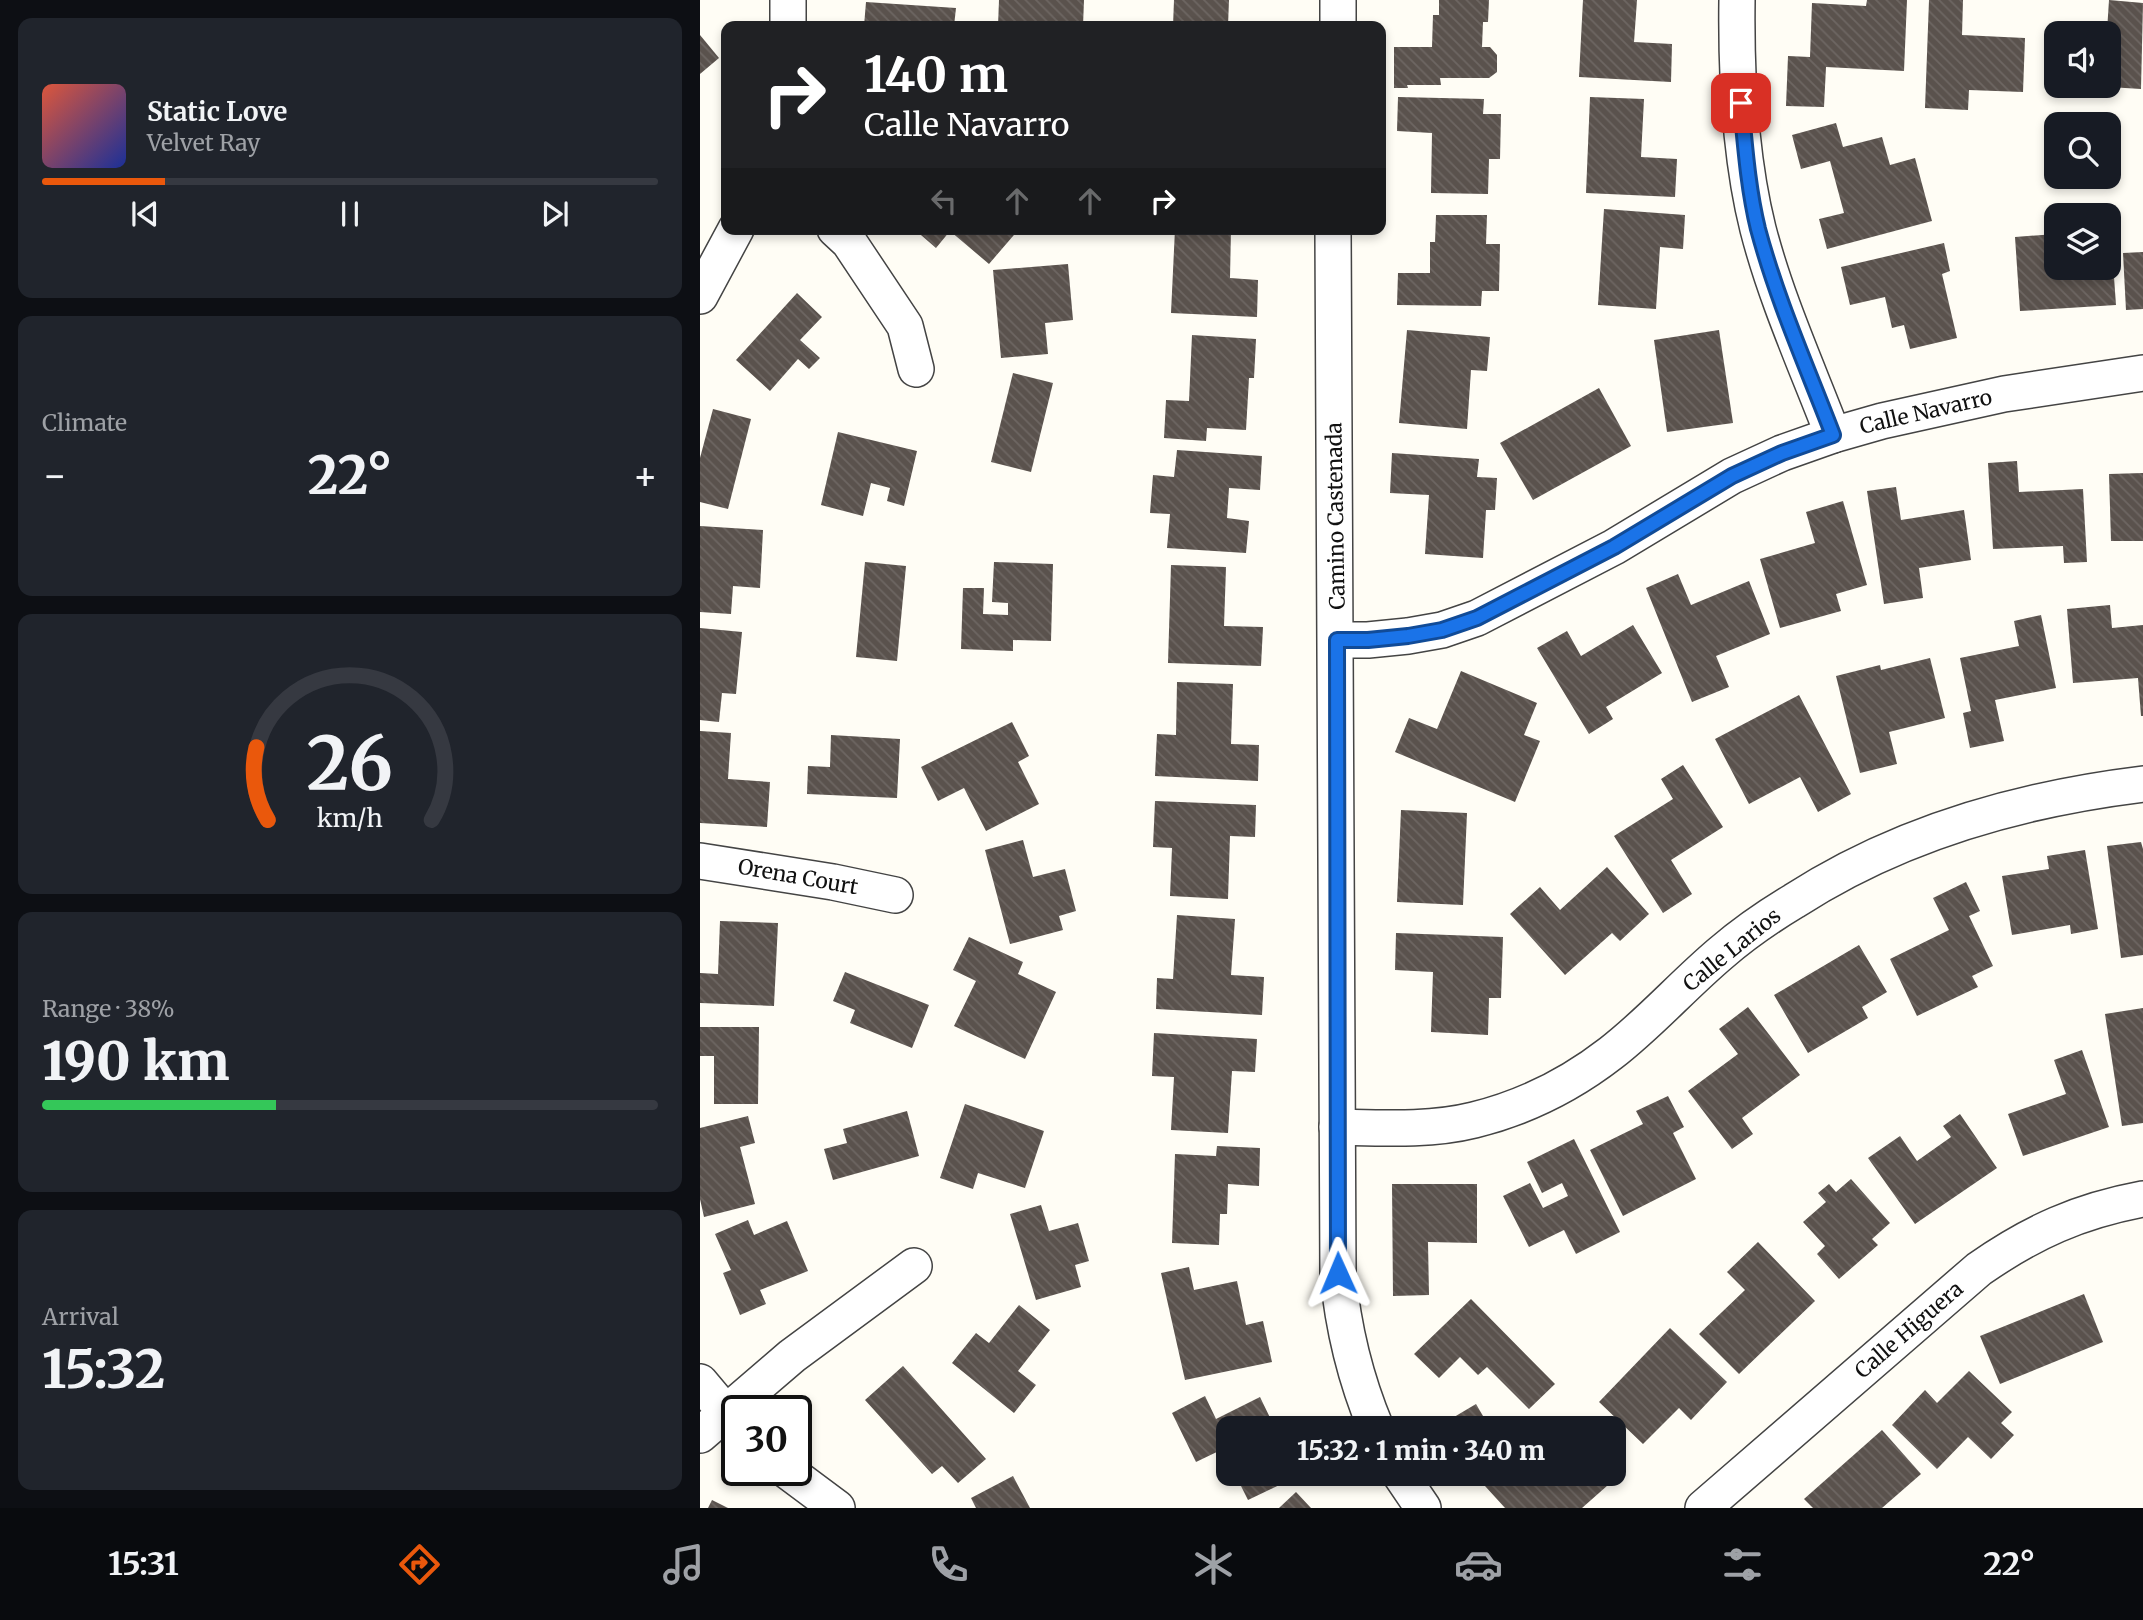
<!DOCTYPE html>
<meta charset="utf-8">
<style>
:root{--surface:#171b24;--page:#20242c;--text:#f1f3f6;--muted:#9ea1a6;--line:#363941;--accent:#ea580c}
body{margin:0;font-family:Merriweather,serif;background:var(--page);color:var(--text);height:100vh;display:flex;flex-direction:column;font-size:26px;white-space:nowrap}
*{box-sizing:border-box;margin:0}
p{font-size:23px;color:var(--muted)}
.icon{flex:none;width:38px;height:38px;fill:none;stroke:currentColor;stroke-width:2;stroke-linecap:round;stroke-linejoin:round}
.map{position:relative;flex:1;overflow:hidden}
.details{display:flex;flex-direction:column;gap:18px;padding:18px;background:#0d0f14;width:700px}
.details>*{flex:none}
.banner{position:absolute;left:21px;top:21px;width:665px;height:214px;border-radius:14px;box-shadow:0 4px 10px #0003;background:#202124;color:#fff;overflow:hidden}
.controls{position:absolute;left:1344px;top:21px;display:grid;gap:14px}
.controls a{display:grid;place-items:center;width:77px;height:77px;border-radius:14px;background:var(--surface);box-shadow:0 4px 10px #0003;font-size:35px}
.speed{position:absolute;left:21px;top:1395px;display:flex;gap:14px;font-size:35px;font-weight:700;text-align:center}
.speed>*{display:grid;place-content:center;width:91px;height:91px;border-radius:50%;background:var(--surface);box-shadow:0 4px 10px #0003;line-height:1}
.speed .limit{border:4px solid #111;border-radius:10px;background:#fff;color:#111}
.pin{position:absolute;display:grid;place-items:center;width:60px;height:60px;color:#fff;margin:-30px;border-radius:14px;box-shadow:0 4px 10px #0006}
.me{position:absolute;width:77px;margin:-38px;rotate:359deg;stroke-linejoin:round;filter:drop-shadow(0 0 5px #0008)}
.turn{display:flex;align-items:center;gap:24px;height:147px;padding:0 28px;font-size:32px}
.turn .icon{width:91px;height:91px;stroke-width:2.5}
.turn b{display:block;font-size:49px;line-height:60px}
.lanes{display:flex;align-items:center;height:66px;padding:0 28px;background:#0003;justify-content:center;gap:35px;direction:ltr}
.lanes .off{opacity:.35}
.big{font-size:52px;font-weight:800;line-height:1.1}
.details .widget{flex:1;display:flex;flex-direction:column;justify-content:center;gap:10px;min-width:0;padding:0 24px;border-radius:14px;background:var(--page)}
.details .dial{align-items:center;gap:0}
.dial svg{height:182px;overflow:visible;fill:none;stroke:var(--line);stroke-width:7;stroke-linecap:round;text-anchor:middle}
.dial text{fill:var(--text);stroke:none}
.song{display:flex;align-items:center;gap:21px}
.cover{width:84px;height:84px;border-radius:10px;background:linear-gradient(135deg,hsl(10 70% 55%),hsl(230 70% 35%))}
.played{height:7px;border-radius:4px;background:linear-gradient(90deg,var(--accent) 20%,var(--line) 20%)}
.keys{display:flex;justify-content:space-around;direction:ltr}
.heat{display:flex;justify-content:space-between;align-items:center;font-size:38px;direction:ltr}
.charge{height:10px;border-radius:5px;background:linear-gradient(90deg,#34c759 38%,var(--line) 0)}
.trip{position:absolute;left:516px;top:1416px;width:410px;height:70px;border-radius:14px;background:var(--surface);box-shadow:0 4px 10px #0003;font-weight:800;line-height:70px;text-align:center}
.tabs{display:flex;height:112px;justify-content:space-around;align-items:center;background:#090b0e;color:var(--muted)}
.tabs .icon{width:49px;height:49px}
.tabs .current{color:var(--accent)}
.tabs b{font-size:32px;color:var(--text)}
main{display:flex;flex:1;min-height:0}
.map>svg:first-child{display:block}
.building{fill:url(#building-back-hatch)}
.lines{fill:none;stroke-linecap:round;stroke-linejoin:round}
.minor-casing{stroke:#444;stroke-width:38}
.minor{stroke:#fff;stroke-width:35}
.route-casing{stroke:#114b97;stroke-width:18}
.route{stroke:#1a73e8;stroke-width:12}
.labels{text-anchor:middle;stroke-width:7;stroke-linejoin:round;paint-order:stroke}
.street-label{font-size:21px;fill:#111;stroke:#fff}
</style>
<main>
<section class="details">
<div class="widget">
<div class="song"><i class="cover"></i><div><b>Static Love</b><p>Velvet Ray</p></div></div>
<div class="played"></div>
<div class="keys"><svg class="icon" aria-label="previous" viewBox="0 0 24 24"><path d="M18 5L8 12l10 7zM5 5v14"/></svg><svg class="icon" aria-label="pause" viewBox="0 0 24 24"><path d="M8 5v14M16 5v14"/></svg><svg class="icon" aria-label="next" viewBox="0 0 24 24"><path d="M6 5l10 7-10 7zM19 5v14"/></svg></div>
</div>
<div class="widget"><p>Climate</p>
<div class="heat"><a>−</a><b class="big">22°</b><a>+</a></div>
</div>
<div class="widget dial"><svg viewBox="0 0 100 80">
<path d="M14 69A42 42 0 1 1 86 69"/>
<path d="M14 69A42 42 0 0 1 9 37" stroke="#ea580c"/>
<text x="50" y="56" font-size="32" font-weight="700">26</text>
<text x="50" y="72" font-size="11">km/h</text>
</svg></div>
<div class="widget"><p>Range · 38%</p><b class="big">190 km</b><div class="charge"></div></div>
<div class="widget"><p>Arrival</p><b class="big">15:32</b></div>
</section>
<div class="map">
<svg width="1443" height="1508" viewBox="0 0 1443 1508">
<defs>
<pattern id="building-back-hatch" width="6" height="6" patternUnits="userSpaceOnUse" patternTransform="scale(1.75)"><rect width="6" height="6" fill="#5a524d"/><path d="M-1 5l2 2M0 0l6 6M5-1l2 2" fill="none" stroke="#6d6662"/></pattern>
</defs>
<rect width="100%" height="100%" fill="#fffdf5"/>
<g class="building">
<polygon points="299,0 384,0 383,26 298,26"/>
<polygon points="474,0 529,0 528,26 473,26"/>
<polygon points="739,0 789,0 788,22 783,22 782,47 790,47 797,55 797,72 789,78 740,78 741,85 707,85 708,88 694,88 694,47 732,47 733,15 739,15"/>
<polygon points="883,0 937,0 934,42 972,44 971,82 879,77"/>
<polygon points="1167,0 1207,0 1204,71 1126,67 1124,107 1086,106 1088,56 1110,57 1112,3 1166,6"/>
<polygon points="1229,0 1263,0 1262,35 1325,38 1323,92 1269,90 1268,110 1225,108"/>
<polygon points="1409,0 1443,3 1441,89 1409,87 1409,33 1356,33 1356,83 1347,83 1351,27 1407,31"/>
<polygon points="166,2 256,8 254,26 164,26"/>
<polygon points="0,35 19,58 0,74"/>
<polygon points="698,97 784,99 783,114 801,114 800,159 789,159 788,194 731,193 732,133 697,131"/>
<polygon points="890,97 944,99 941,157 977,159 975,197 886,193"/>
<polygon points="1136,123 1143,147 1182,137 1190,165 1215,158 1232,221 1127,249 1119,219 1144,213 1130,161 1101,169 1092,135"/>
<polygon points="904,209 985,215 983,249 960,247 956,309 898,305"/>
<polygon points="736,215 787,215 786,244 800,244 799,291 782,291 781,306 697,305 698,273 730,273 730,242 735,242"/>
<polygon points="214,229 319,229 289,264 250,231 236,248"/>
<polygon points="475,229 531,229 530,278 558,280 557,317 471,313"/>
<polygon points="1356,234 1356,268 1409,268 1409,235 1411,235 1416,305 1320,311 1315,237"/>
<polygon points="1244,243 1250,271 1242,274 1257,338 1210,349 1204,325 1192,328 1185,297 1150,305 1141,267"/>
<polygon points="1443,252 1443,309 1426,310 1423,253"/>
<polygon points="368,264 373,320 345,323 348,354 301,358 293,270"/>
<polygon points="97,293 122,317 100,340 120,358 109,369 98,359 70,391 36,360"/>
<polygon points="707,330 790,337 787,371 771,370 767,429 699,423"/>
<polygon points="1019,330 1033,423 967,432 954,340"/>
<polygon points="492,335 556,339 554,378 549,378 546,430 507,428 506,441 464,438 466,400 489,401"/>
<polygon points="313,373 353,383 331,472 291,462"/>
<polygon points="899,388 931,446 833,500 800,443"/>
<polygon points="13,409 51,419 28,509 0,502 0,458"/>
<polygon points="138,432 217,451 204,506 187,501 190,488 171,483 163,516 121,505"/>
<polygon points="477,450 562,456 560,490 529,488 527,518 549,521 546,553 467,548 470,514 450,513 453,475 474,477"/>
<polygon points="692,453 779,459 777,477 797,478 795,510 786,510 783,558 725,554 729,495 690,493"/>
<polygon points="1317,461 1319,492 1383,489 1387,562 1364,563 1363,546 1293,549 1288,463"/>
<polygon points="1443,473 1443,541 1411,541 1409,474"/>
<polygon points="1196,487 1201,520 1264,510 1271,560 1219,568 1223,598 1184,604 1167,491"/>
<polygon points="1143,501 1167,585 1136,594 1141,611 1080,628 1060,559 1115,543 1106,512"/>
<polygon points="0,526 63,530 60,588 33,586 31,614 0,612"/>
<polygon points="165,562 206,566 197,661 156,657"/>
<polygon points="294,562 353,564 351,641 313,640 313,651 261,649 263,588 284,588 283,614 308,615 308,603 292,602"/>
<polygon points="471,565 526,567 524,626 563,627 561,666 468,663"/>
<polygon points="978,574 991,605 1049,581 1070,634 1016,656 1029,687 992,702 946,588"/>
<polygon points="1410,605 1412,628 1443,625 1443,716 1441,716 1438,678 1373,683 1367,609"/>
<polygon points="1341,615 1356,688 1295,700 1304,741 1270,748 1263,713 1271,711 1260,658 1319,646 1314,621"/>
<polygon points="933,625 962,673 906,707 913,719 889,734 837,648 867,631 881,656"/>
<polygon points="0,628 42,632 36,694 22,693 19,722 0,720"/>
<polygon points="1230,658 1245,718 1189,732 1197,764 1160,773 1136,676 1180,665 1181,670"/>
<polygon points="761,671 837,703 824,735 840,741 815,802 695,752 709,718 737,729"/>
<polygon points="477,682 533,684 531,744 559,745 558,781 455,776 457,734 476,735"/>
<polygon points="1099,695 1151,794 1118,812 1100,777 1049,804 1015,739"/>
<polygon points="312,722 329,756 318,762 339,804 286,831 264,788 238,801 221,767"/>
<polygon points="0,731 31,733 28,779 70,782 67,827 0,823"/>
<polygon points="131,735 200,739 197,798 107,794 108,766 130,767"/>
<polygon points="983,765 1023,827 971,860 992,894 963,913 914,836 973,799 961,779"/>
<polygon points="455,801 556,805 555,837 530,836 528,899 470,896 472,848 453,847"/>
<polygon points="701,810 767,813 763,905 697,902"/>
<polygon points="323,840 333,877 365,869 376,911 359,916 363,930 310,944 285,850"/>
<polygon points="1441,842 1443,849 1443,955 1421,958 1407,846"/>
<polygon points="1385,850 1398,929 1371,934 1370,925 1312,935 1302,876 1349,869 1347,856"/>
<polygon points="907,867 949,914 920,941 912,933 865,975 810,914 840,887 860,910"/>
<polygon points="1266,882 1280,911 1269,916 1293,966 1272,976 1278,987 1217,1016 1190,959 1249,930 1233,898"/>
<polygon points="477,915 535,919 531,975 564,977 562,1015 456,1009 457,978 473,979"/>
<polygon points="20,921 78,923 74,1006 0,1003 0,973 18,974"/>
<polygon points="696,933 803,937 801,998 789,998 788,1035 731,1032 733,972 695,970"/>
<polygon points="269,937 323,962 318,974 356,992 325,1059 254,1026 276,981 253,970"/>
<polygon points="1159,945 1187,992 1162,1007 1168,1018 1108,1053 1074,995"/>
<polygon points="145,972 229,1005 212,1048 150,1023 155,1010 133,1001"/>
<polygon points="1048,1007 1100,1075 1042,1118 1053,1134 1032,1149 988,1091 1038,1054 1019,1029"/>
<polygon points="1443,1008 1443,1123 1422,1126 1405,1014"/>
<polygon points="0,1027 59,1027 58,1104 14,1104 14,1056 0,1056"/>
<polygon points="454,1033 557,1039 555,1072 532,1071 528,1133 471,1130 474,1077 452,1076"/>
<polygon points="1382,1050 1409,1127 1323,1156 1308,1114 1366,1094 1354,1060"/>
<polygon points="968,1096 984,1127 973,1133 996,1179 923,1216 890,1150 943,1124 936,1111"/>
<polygon points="265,1104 344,1131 325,1188 278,1173 273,1189 240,1178"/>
<polygon points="207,1111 219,1156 133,1180 124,1149 147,1143 143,1129"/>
<polygon points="1260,1114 1297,1168 1215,1224 1168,1158 1200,1136 1217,1161 1251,1137 1243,1126"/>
<polygon points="48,1116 55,1143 40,1147 55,1204 4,1217 0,1199 0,1128"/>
<polygon points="874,1139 920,1232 876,1254 864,1230 829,1247 803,1196 830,1183 843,1208 868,1196 862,1183 842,1193 827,1162"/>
<polygon points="517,1146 560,1148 559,1186 528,1184 527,1214 520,1214 519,1245 472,1243 475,1154 516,1156"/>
<polygon points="1151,1179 1190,1223 1172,1239 1178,1245 1139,1279 1117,1254 1125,1246 1103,1222 1126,1202 1118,1193 1129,1184 1136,1192"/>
<polygon points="692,1184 777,1184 777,1243 728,1242 729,1295 693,1296"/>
<polygon points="341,1205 349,1231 378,1223 389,1261 375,1265 381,1287 336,1300 310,1214"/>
<polygon points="48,1220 54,1235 87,1221 108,1271 60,1290 66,1304 40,1315 23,1273 31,1270 15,1234"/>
<polygon points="1058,1242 1115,1301 1039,1374 999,1334 1045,1290 1027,1272"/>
<polygon points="489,1267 494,1290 537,1281 546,1325 563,1321 572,1362 485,1380 461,1273"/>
<polygon points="1384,1294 1403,1342 1300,1384 1280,1336"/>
<polygon points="771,1299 855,1384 829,1409 787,1367 778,1375 760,1357 739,1378 714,1354"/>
<polygon points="319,1305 350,1330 318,1371 336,1385 314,1413 252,1363 276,1333 289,1343"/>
<polygon points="970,1328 1027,1382 991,1420 979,1408 943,1444 899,1402"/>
<polygon points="203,1366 286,1459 258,1483 242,1466 232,1474 165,1400"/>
<polygon points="1269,1371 1312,1412 1301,1423 1314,1435 1291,1459 1268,1437 1237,1469 1192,1425 1225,1390 1237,1403"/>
<polygon points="505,1396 516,1419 560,1397 575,1428 528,1428 528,1460 523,1449 496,1462 472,1413"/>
<polygon points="776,1404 790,1428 747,1428 744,1423"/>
<polygon points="1182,1430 1221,1474 1182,1508 1113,1508 1104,1499"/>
<polygon points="914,1458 925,1470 882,1508 805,1508 785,1486 799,1474 817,1474 829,1486 843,1474 914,1474"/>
<polygon points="535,1474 602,1474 548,1500"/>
<polygon points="313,1476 330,1508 276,1508 271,1498"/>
<polygon points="596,1492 611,1508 579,1508"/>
<polygon points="12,1500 28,1508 8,1508"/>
</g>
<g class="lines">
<g class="minor-casing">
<g id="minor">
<path d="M1037 0C1036 74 1040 157 1058 229 1076 299 1107 367 1133 435"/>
<polyline points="88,26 88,0"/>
<polyline points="638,26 638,0"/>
<polyline points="135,229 149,242 205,326 216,369"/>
<path d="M633 229 638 1274C643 1328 655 1378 676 1428"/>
<polyline points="0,296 36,229"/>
<polyline points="637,640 668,640 708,636 742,630 777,618 914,547 1032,476 1082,453 1133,435 1182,421 1304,394 1443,373"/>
<polyline points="0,861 133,882 195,895"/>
<path d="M637 1127C682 1128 730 1131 774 1120 823 1108 871 1084 911 1053 950 1023 983 985 1021 953 1043 934 1069 916 1094 901 1199 833 1320 799 1443 784"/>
<polyline points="0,1382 37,1426"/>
<polyline points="0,1435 92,1356 214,1266"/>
<polyline points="86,1470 137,1508"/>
<polyline points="700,1474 723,1508"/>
<path d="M1003 1508 1279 1269C1332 1232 1379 1211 1443 1199"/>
</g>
</g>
<use href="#minor" class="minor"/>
</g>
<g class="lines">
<g class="route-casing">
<path id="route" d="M638 1273 637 640H668L708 636 742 630 777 618 914 547 1032 476 1082 453 1133 435C1107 367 1077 300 1058 229 1048 188 1045 145 1041 103"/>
</g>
<use href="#route" class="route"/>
</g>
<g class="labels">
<g class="street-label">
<text transform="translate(1226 412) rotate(-13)" y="7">Calle Navarro</text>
<text transform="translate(636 516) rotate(-91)" y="7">Camino Castenada</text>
<text transform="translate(98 877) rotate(10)" y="7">Orena Court</text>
<text transform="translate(1032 950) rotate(-39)" y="7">Calle Larios</text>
<text transform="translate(1209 1330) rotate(-41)" y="7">Calle Higuera</text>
</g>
</g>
</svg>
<div class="controls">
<a><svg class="icon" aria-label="sound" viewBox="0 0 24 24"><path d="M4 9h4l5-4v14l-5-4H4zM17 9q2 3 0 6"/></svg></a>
<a><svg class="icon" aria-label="search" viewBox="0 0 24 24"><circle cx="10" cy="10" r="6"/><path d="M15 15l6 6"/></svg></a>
<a><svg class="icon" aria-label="layers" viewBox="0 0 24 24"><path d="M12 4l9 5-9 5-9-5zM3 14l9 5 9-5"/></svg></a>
</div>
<div class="speed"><div class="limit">30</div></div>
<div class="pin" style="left:1041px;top:103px;background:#d93025"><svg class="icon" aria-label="arrive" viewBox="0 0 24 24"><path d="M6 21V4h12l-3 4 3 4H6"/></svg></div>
<svg class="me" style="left:638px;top:1273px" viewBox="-20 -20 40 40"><path d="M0-17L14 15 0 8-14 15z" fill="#1a73e8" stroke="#fff" stroke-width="4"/></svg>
<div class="trip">15:32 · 1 min · 340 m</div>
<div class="banner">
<div class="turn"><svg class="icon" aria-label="right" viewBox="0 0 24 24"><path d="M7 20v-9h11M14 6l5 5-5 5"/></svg><div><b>140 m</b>Calle Navarro</div></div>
<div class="lanes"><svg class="icon off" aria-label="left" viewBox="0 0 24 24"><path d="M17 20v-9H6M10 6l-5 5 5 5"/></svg><svg class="icon off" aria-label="ahead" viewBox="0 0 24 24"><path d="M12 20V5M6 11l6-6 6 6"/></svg><svg class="icon off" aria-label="ahead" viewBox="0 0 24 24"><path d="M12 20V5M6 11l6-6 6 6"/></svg><svg class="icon" aria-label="right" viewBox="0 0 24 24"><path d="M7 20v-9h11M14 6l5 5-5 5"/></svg></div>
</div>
</div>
</main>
<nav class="tabs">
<b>15:31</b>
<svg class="icon current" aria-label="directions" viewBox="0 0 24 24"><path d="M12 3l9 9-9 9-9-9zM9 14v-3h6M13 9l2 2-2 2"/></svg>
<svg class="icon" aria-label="music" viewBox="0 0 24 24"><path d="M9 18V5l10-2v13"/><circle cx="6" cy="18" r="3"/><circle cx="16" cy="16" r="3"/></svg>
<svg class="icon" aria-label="phone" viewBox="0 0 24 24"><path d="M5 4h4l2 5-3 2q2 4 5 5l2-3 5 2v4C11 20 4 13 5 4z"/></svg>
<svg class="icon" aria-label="climate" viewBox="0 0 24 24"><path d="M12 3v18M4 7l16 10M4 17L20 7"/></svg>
<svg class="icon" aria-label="car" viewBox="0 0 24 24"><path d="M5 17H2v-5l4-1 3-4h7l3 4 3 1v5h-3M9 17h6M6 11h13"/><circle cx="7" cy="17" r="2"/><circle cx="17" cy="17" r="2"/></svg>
<svg class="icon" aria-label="filters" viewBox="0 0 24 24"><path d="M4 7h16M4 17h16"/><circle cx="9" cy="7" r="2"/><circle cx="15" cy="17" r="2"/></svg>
<b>22°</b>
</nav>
